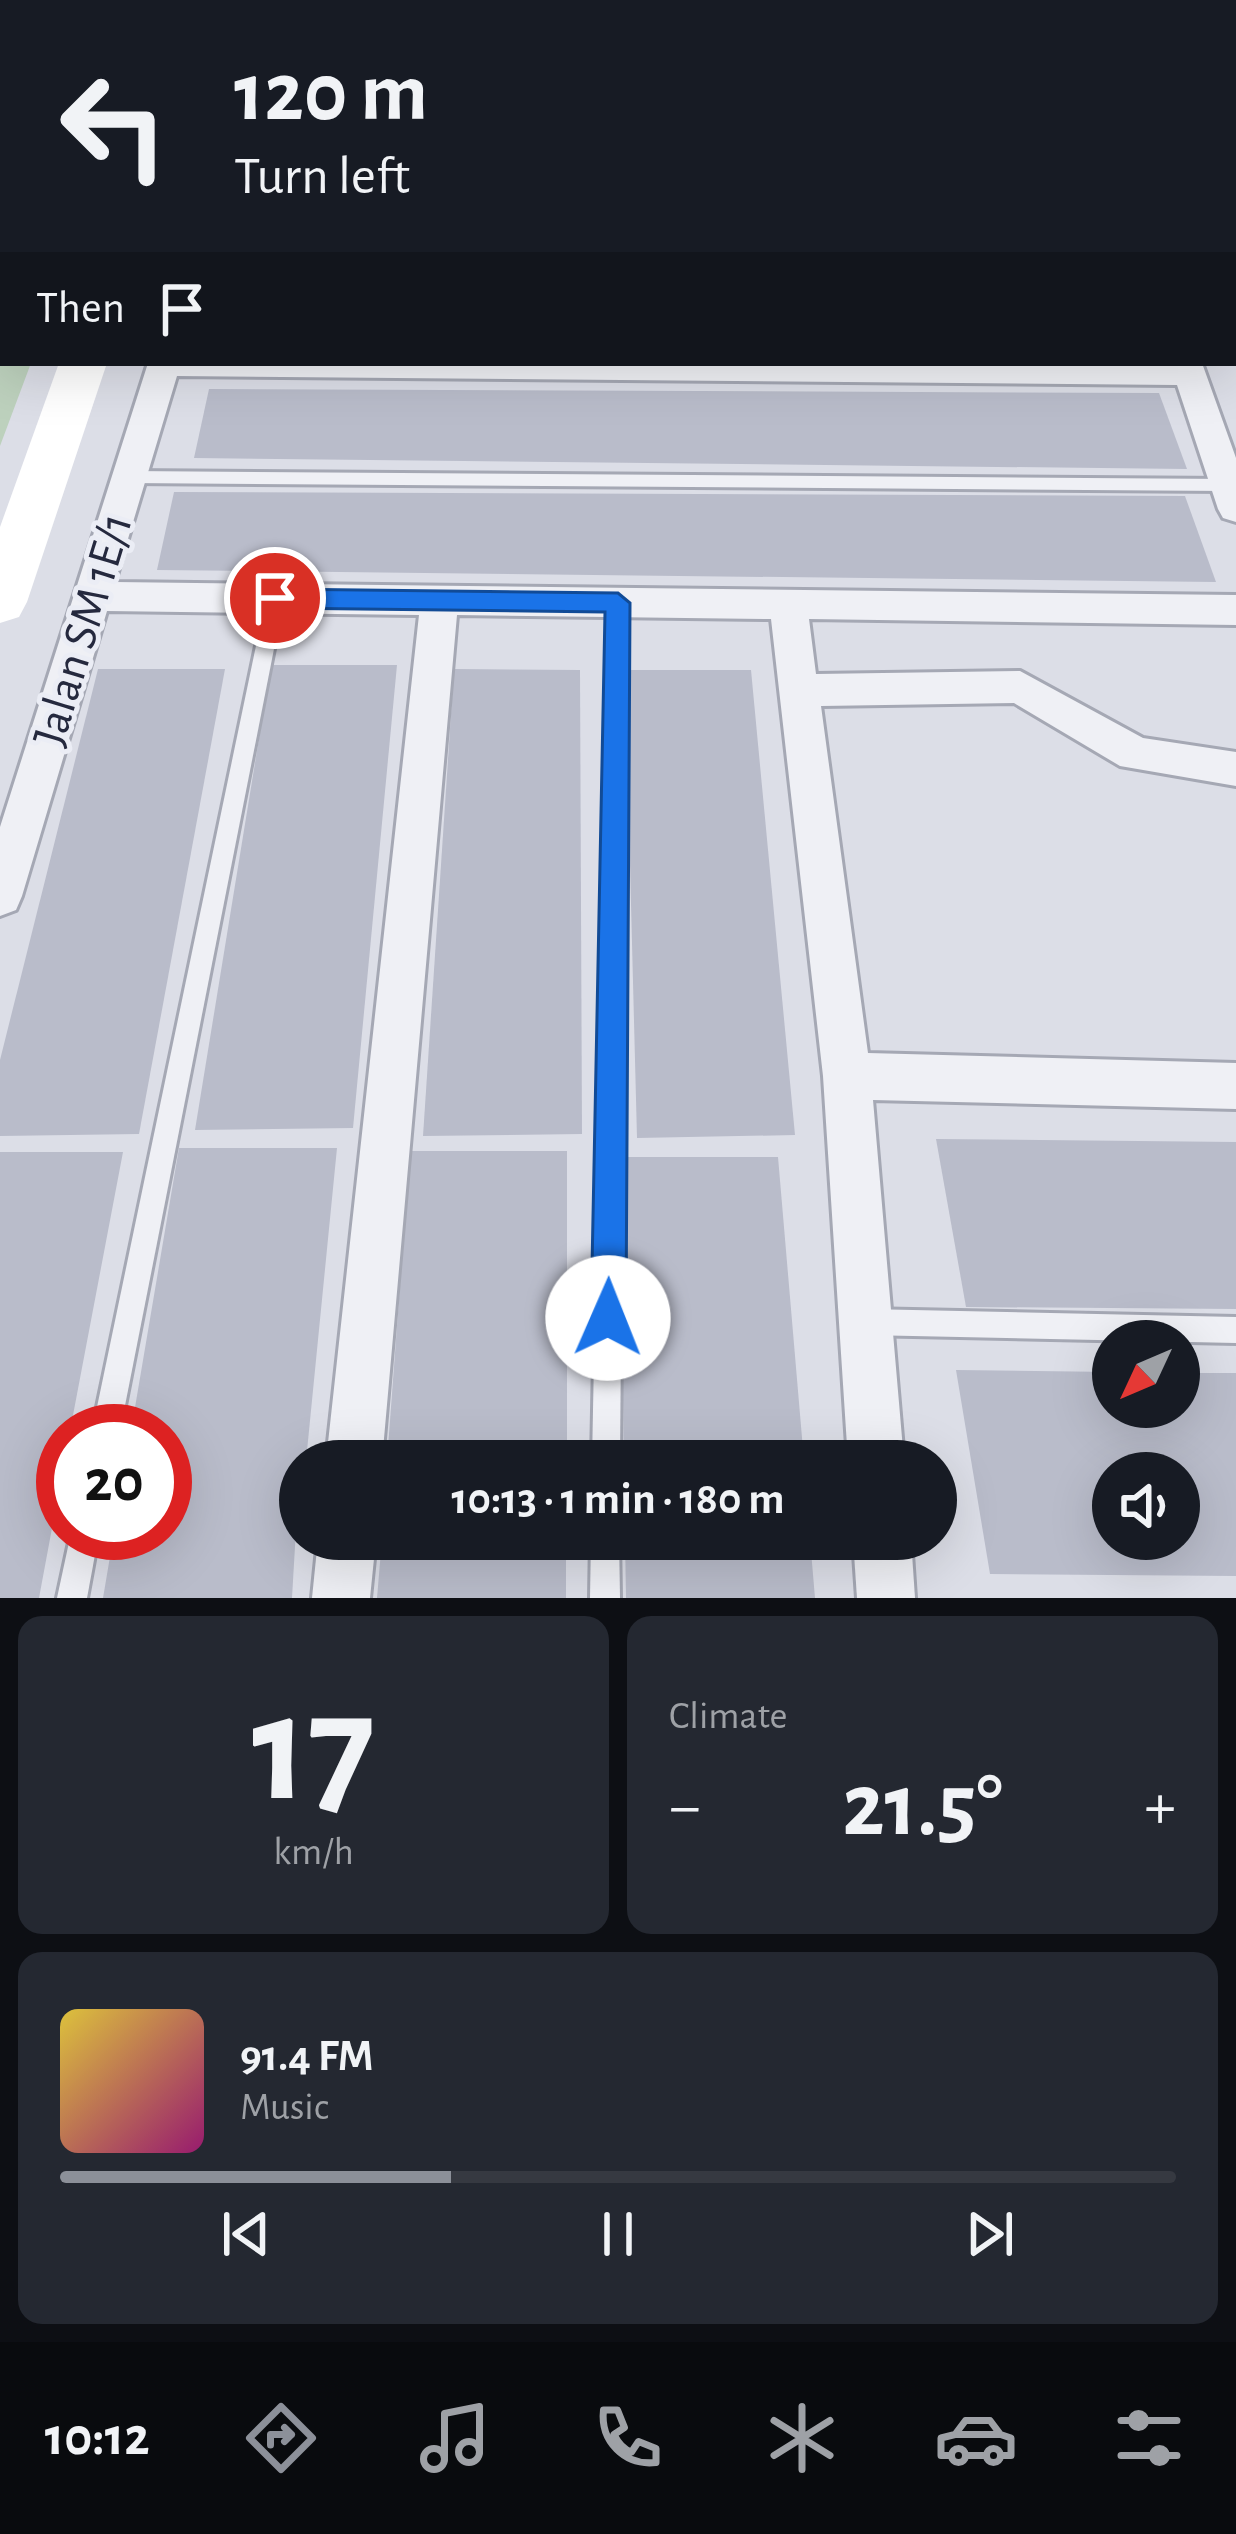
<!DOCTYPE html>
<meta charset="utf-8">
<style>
:root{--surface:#171b24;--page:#242831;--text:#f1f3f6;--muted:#9ea1a6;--line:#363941;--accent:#8c9099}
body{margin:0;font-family:"Alegreya Sans",sans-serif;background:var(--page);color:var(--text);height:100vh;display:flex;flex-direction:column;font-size:45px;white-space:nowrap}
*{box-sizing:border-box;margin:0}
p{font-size:39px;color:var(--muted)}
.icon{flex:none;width:66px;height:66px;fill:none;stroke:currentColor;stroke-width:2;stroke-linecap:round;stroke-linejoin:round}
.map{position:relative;height:1598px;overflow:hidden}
.sheet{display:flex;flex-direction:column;gap:18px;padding:18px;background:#0d0f14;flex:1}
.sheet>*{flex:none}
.top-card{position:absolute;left:0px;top:0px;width:1236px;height:366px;box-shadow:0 12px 48px #0002;background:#171b24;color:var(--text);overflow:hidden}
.needle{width:78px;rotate:226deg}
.fabs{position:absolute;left:1092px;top:1320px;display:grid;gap:24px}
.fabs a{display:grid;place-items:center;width:108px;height:108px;border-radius:50%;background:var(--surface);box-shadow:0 12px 48px #0002;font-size:60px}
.speed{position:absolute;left:36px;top:1404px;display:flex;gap:24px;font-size:60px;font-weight:700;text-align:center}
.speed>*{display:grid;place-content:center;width:156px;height:156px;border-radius:50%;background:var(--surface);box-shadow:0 12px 48px #0002;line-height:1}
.speed .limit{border:18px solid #d22;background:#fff;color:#111}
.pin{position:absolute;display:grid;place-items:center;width:102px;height:102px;color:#fff;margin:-51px;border:6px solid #fff;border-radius:50%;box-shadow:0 3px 12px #0007}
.me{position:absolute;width:132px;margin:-66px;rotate:1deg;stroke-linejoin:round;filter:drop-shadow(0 0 9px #0008)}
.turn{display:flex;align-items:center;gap:42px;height:252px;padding:0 36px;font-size:54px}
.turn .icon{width:156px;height:156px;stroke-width:2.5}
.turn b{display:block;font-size:84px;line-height:102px}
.then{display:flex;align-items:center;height:114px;padding:0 36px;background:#0003;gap:24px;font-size:45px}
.big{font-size:90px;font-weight:700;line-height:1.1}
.sheet .card{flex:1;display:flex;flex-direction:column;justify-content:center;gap:18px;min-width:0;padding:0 42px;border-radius:24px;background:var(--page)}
.sheet .dial{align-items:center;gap:0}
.dial b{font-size:156px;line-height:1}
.song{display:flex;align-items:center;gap:36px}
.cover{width:144px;height:144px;border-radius:18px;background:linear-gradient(135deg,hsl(50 70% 55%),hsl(320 70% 35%))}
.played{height:12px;border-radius:6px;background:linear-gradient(90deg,var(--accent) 35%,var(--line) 35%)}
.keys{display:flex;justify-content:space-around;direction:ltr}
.heat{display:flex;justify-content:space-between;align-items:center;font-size:66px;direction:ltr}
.sheet .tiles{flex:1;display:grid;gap:18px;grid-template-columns:1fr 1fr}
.card:last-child{grid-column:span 2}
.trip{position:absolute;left:279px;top:1440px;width:678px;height:120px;border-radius:60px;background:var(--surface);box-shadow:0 12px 48px #0002;font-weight:700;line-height:120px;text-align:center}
.dock{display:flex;height:192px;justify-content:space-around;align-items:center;background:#090b0e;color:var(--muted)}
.dock .icon{width:84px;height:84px}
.dock .active{color:var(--accent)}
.dock b{font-size:54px;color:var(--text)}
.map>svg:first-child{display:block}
.green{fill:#bdd1bd}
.building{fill:#b9bcca;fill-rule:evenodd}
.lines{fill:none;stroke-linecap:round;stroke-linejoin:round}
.lane-casing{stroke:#a5a8b4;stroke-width:6}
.street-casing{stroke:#a5a8b4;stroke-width:6}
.lane{fill:#eff0f5;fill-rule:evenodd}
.street{fill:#eff0f5;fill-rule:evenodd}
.secondary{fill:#fff;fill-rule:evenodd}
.route{fill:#1a73e8;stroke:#114b97;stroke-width:3}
.labels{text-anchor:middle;stroke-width:10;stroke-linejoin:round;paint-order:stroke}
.street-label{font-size:48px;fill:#25293e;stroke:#ebedf5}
</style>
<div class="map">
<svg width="1236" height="1598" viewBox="0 0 1236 1598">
<rect width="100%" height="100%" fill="#dcdee7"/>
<polygon class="green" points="0,30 3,363 31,363 0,446"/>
<g class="building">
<polygon points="209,389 1159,393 1187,469 194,458"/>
<polygon points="174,492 1185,496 1216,582 157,570"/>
<polygon points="271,665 397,665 353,1128 195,1130"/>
<polygon points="98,669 225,669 139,1134 0,1136 0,1060"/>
<polygon points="454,669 580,670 582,1134 423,1136"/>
<polygon points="625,670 751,670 795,1135 637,1138"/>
<polygon points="936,1139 1236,1142 1236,1309 966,1307"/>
<polygon points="179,1148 337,1148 306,1461 300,1461 292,1598 103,1598 114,1533 165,1533 165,1431 131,1431"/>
<polygon points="410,1151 567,1151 567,1461 387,1461"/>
<polygon points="0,1152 123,1152 70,1431 63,1431 63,1469 39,1598 0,1598"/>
<polygon points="619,1157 778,1157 804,1461 624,1461"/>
<path d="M956 1370 1113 1372V1407H1179V1373H1236V1576L990 1574ZM1113 1473H1179V1539H1113Z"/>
<polygon points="382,1539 566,1539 566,1598 377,1598"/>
<polygon points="625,1539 810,1539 815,1598 626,1598"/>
</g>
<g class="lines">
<g class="lane-casing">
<g id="lane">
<polygon points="129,471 1228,479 1234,480 1236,487 1228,491 129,483 120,477"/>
<polygon points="275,591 284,598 120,1431 92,1431 266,598"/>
<polygon points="618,596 627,603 620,1461 592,1461 609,603"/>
<polygon points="866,1309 1236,1317 1236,1343 866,1335 857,1331 853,1322 857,1313"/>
<polygon points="71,1533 99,1533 87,1598 57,1598"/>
<polygon points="591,1539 619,1539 620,1598 590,1598"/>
</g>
</g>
<g class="street-casing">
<g id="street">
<polygon points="288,0 314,0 287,3"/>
<rect x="1233" y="40" width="3" height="16"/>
<polygon points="148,363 1202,363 1236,458 1236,522 1223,518 1218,509 1177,385 177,376 115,582 1236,595 1236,625 809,619 816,674 1020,671 1143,738 1236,752 1236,786 1120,766 1014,703 821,706 868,1053 1236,1063 1236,1109 873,1100 904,1461 848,1461 823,1076 771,619 457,615 382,1461 326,1461 419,615 107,611 22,896 16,910 0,916 0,827"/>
<polygon points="318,1539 376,1539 370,1598 312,1598"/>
<polygon points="853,1539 911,1539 915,1598 857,1598"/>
</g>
</g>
<use href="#lane" class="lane"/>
<use href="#street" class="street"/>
<g class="secondary">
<polygon points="427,0 893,0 895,3 429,3"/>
<polygon points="1219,0 1236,0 1236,17 1233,3 1217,3"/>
<rect x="0" y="6" width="3" height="22"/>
<polygon points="59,363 107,363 27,602 19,617 0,623 0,527"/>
</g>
</g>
<polygon class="route" points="275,589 618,593 630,603 626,1318 621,1330 608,1335 596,1330 591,1318 605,612 275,608 263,598"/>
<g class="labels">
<g class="street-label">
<text transform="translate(81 629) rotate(-73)" y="17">Jalan SM 1E/1</text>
</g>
</g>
</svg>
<div class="fabs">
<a><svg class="needle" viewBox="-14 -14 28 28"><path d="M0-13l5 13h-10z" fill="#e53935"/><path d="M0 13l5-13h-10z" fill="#9ea1a6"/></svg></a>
<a><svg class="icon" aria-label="sound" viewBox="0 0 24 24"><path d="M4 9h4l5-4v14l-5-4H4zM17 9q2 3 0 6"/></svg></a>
</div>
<div class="speed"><div class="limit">20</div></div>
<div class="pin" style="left:275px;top:598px;background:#d93025"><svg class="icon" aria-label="arrive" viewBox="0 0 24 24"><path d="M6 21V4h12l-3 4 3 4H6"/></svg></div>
<svg class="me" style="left:608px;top:1318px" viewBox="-20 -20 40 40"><circle r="19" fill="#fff"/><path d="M0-13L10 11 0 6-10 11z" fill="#1a73e8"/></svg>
<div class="trip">10:13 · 1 min · 180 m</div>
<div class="top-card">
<div class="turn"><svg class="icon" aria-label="left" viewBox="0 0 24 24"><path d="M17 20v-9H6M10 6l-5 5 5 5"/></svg><div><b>120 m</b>Turn left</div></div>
<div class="then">Then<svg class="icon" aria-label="arrive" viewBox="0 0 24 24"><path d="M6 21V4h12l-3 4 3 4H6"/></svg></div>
</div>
</div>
<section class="sheet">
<div class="tiles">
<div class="card dial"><b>17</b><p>km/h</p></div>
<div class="card"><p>Climate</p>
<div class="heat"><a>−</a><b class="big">21.5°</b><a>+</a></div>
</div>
<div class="card">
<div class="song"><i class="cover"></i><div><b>91.4 FM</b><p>Music</p></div></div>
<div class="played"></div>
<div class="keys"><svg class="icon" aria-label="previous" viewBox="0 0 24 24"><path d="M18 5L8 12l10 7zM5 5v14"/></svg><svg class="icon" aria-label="pause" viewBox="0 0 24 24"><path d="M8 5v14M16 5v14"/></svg><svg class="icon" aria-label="next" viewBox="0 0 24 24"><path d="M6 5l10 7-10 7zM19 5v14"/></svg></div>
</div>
</div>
</section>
<nav class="dock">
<b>10:12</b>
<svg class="icon active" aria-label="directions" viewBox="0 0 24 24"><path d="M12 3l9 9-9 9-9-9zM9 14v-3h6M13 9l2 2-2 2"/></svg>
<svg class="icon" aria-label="music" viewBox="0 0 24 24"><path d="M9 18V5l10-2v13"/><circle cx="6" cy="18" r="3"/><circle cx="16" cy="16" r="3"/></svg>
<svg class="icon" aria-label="phone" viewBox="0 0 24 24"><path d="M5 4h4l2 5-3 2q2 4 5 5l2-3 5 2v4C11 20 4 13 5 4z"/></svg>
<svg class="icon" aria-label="climate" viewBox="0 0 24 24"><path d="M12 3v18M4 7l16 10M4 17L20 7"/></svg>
<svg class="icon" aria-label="car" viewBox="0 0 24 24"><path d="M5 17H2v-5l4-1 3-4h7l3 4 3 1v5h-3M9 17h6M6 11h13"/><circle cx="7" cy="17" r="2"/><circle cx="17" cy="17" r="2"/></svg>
<svg class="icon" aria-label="filters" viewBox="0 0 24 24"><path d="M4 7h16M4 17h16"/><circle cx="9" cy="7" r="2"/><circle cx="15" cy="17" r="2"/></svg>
</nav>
